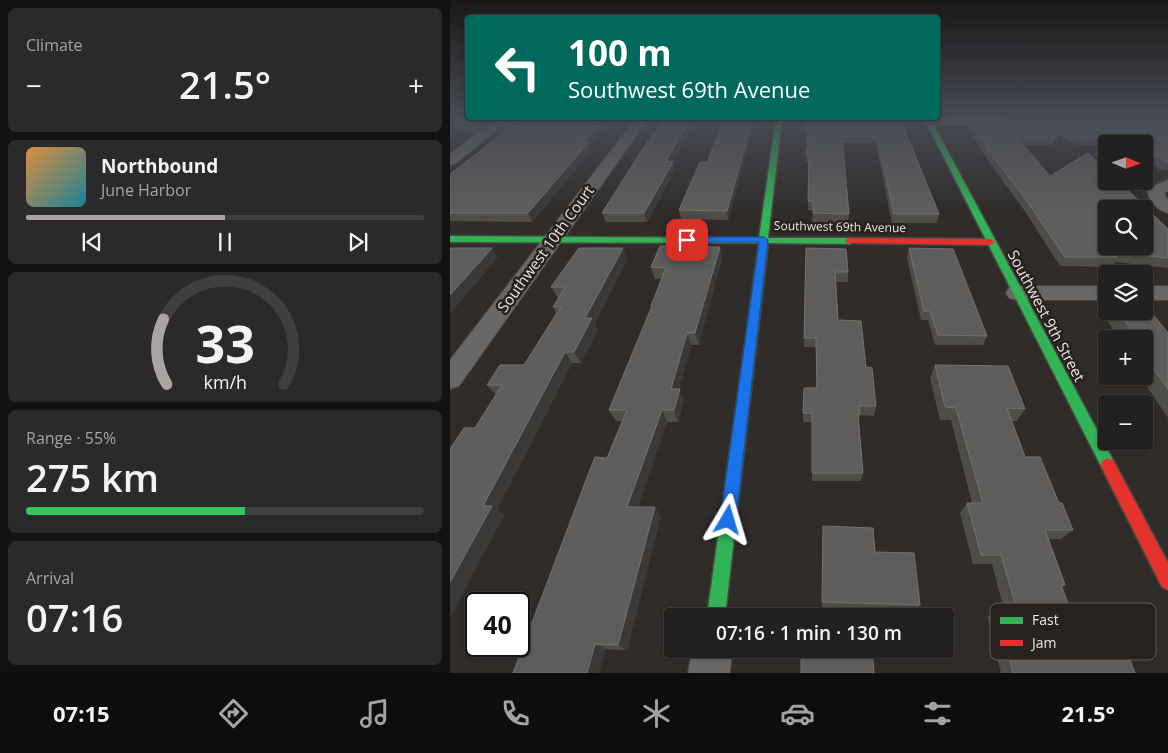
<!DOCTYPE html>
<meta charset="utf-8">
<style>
:root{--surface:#232120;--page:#2b2929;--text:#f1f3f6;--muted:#a3a3a5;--line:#403e3e;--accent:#a9a5a2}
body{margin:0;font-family:"Open Sans",sans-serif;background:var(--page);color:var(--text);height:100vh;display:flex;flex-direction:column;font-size:19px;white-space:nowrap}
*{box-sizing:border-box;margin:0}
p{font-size:16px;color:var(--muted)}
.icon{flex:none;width:28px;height:28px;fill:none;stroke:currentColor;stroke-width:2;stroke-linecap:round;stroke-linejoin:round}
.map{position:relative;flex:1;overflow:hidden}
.sheet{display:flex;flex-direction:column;gap:8px;padding:8px;background:#131212;width:450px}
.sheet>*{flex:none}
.top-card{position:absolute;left:15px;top:15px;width:475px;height:105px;border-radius:5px;box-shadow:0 1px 4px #0004,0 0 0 1px var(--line);background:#00695c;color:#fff;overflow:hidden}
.needle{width:32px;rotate:92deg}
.tools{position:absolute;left:648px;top:135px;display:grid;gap:10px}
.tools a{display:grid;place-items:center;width:55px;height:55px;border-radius:5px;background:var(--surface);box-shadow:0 1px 4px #0004,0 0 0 1px var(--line);font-size:25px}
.speed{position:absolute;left:15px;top:592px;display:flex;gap:10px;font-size:25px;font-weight:700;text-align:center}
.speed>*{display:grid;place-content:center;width:65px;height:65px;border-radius:50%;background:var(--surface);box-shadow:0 1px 4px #0004,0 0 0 1px var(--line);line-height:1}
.speed .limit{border:2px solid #111;border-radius:8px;background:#fff;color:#111}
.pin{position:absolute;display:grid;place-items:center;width:42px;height:42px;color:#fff;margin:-21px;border-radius:10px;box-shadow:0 2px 8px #0006}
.me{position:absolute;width:55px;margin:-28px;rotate:7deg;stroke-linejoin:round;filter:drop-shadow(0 0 4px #0008)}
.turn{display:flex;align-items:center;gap:18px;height:105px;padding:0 20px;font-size:22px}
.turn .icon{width:65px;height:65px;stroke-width:2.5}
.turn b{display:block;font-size:35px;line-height:42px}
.big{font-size:38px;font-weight:600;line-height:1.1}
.sheet .widget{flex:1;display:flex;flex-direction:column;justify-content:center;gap:8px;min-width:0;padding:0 18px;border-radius:8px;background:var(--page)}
.sheet .dial{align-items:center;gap:0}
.dial svg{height:130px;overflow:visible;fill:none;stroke:var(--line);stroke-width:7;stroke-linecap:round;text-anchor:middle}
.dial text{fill:var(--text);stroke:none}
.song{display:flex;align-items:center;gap:15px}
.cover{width:60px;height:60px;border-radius:8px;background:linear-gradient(135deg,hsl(30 70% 55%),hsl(190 70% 35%))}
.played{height:5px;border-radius:2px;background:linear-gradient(90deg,var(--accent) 50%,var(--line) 50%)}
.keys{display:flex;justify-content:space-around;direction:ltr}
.heat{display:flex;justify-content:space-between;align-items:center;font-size:28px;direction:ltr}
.charge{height:8px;border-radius:4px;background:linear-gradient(90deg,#34c759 55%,var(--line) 0)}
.trip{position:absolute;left:214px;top:608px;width:290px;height:50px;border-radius:5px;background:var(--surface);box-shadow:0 1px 4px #0004,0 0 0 1px var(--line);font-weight:600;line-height:50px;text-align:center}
.tab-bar{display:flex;height:80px;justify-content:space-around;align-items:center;background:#0e0d0d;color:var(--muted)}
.tab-bar .icon{width:35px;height:35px}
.tab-bar .on{color:var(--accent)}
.tab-bar b{font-size:22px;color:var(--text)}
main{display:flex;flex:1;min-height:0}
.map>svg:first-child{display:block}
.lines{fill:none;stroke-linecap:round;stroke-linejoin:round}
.street-casing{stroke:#4a4745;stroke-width:2}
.fast-casing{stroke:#4a4745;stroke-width:3}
.jam-casing{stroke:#4a4745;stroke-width:3}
.street{fill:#6a6866;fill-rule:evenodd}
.fast{fill:#30b455;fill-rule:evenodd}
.jam{fill:#e5322d;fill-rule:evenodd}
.wall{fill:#4f4d4a}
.shaded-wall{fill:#3b3937}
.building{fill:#5f5d5b;stroke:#757270;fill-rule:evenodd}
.route{fill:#1a73e8;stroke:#114b97}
.labels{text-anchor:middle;stroke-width:5;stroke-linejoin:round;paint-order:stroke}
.far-street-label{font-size:12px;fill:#eae6e3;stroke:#28221e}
.street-label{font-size:15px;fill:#eae6e3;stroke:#28221e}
.key{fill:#28221e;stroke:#625d59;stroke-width:1}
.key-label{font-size:14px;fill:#eae6e3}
</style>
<main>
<section class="sheet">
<div class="widget"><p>Climate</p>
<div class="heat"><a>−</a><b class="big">21.5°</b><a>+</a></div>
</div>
<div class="widget">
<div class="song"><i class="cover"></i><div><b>Northbound</b><p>June Harbor</p></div></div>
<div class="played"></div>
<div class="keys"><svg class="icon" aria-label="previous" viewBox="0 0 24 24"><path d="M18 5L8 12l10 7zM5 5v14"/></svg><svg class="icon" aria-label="pause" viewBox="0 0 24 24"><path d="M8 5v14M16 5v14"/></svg><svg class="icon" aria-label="next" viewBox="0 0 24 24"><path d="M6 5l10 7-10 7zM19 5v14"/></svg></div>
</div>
<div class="widget dial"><svg viewBox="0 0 100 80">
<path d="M14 69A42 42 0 1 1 86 69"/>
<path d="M14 69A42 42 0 0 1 12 29" stroke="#a9a5a2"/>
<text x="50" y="56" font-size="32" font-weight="700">33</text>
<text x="50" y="72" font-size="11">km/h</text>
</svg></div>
<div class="widget"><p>Range · 55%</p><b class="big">275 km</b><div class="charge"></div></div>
<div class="widget"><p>Arrival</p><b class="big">07:16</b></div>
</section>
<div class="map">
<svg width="718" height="673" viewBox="0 0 718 673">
<rect width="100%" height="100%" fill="#2f2c2a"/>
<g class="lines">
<g class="street-casing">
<g id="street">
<polygon points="48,118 62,118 5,164 0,165 0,154"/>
<polygon points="186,118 199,118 9,386 0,389 0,360"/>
<polygon points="474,118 555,118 557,121 551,125 478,125 474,124 472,121"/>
<path d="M718 180V191L714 193 718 200V213C707 210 700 202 697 191L699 188Z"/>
<polygon points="567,286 656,286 656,300 567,300 559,298 556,293 559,288"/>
<rect x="694" y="286" width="24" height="14"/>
<polygon points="242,649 282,649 280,673 238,673"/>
</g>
</g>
<g class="fast-casing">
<g id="fast">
<polygon points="326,118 332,118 318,238 399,238 403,241 399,244 318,243 275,616 257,616 309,243 0,242 0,236 309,238"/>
<polygon points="474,118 480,118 663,460 665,465 663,470 658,472 653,470"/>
</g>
</g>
<g class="jam-casing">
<g id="jam">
<polygon points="399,238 541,239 545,242 541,245 396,243 396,239"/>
<polygon points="658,458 663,460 718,563 718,590 712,587 653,470 651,465 653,460"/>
</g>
</g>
<use href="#street" class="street"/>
<use href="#fast" class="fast"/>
<use href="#jam" class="jam"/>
</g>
<g class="wall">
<polygon points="0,118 45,118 27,132 14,131"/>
<polygon points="51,118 139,147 141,151 82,222 0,221 0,174 54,132 48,132 44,125"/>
<polygon points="214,118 247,118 223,162 225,170 197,222 156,222 152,213"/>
<polygon points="275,118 306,118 278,220 231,219 229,210 257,162"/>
<polygon points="357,118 450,118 489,214 487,223 442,223 426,143 392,143 399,214 398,223 362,222 363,210 358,210 359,162 356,162 356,154 358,140 356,140"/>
<polygon points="519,120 718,120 718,170 710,170 704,165 694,165 694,144 656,144 656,162 644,155 648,147 651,146 626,145 609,136 602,145 573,145 600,176 718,229 718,268 665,262 662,267 610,266 574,210 537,159 517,127"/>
<polygon points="270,247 272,258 249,345 241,345 229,389 234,400 228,422 217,422 188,507 211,516 177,650 156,649 63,673 157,458 172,421 166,421 159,410 201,308 201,306 211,279 205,279 201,267"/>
<polygon points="356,248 398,272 398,282 386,282 388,320 416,367 426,406 424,416 410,415 408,423 413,473 411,481 362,481 362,422 353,422 353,413 366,388 366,347 354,347"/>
<polygon points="459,248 537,336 533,345 485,345 478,320 471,320 457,258"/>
<polygon points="177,259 145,323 148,330 131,363 122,363 47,510 54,515 0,617 0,449 25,428 46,395 37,385 74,365 106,313 103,307 108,298 101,287"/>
<polygon points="662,311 668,311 718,333 718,418 690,376 694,376 694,339 670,339 656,319"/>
<polygon points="485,365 575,409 567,421 562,421 575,457 609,503 623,530 611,539 599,539 615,585 612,587 630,636 685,673 551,673 538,617 547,610 554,610 542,564 523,564 510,513 517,503 522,503 501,420 490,420 480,378"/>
<polygon points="373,526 425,552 470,605 465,613 372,609"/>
</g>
<g class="shaded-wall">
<polygon points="31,118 45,118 27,132 23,124"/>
<polygon points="157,118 166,118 139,147 141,151 82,222 78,213 133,143"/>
<polygon points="241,118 247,118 218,170 216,161"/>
<polygon points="303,118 306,118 278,220 277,211"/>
<polygon points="9,124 14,131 0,140 0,130"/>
<polygon points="612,129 609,136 602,145 606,138"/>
<polygon points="223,162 225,170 197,222 194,213"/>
<polygon points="270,247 272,258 249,345 245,333"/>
<polygon points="42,248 48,257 0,314 0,295"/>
<polygon points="173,248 177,259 145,323 148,330 131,363 124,352 135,318"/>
<polygon points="237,333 241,345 226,400 221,389"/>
<polygon points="115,352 122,363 47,510 54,515 0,617 0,582 33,506"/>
<polygon points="230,389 234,400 228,422 224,410"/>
<polygon points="212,410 217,422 185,517 177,507"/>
<polygon points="205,507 211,516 177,650 168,645"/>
<polygon points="145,644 156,649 149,673 137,673"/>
</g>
<g class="building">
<polygon points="0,118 31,118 23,124 9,124 0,130"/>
<polygon points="51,118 157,118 133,143 138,143 78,213 0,213 0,174 64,125 44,125"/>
<polygon points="214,118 241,118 216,161 223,162 194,213 152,213 190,153"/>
<polygon points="275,118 303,118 277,211 229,210 250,162 257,162"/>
<polygon points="357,118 450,118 489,214 444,214 427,136 392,136 399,214 363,213 363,201 358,201 359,154 356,154 359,132 356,132"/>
<path d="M519 120H718V162H715L709 157H694V144H656V152L648 147 664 138H629L612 129 606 138H567L600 176 638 153 656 170V181H668L718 229V258L664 252 668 257H615L577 201 539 151ZM656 209H694V246H656Z"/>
<polygon points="210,246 270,247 245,333 237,333 221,389 230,389 224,410 212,410 177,507 205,507 168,645 145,644 137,673 63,673 136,480 145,457 157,458 177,410 159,410 202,306 201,306 216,268 201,267"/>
<polygon points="0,248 42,248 0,295"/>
<polygon points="129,248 173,248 135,318 142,318 124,352 115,352 33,506 42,506 0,582 0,449 14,428 25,428 52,385 37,385 50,365 74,365 111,307 103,307 115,287 101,287"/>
<polygon points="356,248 396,249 398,272 385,272 388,320 411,321 416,367 422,368 426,406 409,406 410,414 408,414 413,473 362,473 362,413 353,413 354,388 367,388 366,338 354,338"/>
<polygon points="459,248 503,249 537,336 488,335 480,311 474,311"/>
<polygon points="694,307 697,307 718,333 718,389 694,355 694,339 682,339 676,331 682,331 668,311 694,311"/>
<polygon points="485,365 558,366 575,409 557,408 575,457 590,457 609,503 612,503 623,530 595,530 615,585 611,585 630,636 671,637 685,673 563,673 547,610 567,610 551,555 531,555 517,503 533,503 506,408 495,407"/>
<polygon points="373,526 423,528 425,552 464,553 470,605 372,602"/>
<polygon points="351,649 422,649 424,673 351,673"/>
</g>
<linearGradient id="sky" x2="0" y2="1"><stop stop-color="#1a1817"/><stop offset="0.55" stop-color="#474b55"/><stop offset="1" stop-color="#474b55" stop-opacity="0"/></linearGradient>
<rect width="718" height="213" fill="url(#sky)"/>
<polygon class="route" points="237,237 314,237 318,240 286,520 284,525 278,528 273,525 270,520 309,242 234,242 232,240"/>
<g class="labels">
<g class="far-street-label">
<text transform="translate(390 227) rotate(1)" y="4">Southwest 69th Avenue</text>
</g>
<g class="street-label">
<text transform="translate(96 249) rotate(-54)" y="5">Southwest 10th Court</text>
<text transform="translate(596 316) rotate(62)" y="5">Southwest 9th Street</text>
</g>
</g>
<rect x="540" y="603" width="166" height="57" rx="8" class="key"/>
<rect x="550" y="617" width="23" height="7" fill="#30b455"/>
<rect x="550" y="640" width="23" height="6" fill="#e5322d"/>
<g class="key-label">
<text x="582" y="625">Fast</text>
<text x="582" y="648">Jam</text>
</g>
</svg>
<div class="tools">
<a><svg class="needle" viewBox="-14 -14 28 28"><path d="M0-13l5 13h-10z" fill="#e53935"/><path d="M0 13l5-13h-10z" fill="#a3a3a5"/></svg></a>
<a><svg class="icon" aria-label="search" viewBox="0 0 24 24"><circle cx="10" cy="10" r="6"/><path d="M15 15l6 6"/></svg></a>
<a><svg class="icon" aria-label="layers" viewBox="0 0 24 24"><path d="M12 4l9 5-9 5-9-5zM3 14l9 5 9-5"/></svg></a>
<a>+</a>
<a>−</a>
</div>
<div class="speed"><div class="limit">40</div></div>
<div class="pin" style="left:237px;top:240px;background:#d93025"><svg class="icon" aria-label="arrive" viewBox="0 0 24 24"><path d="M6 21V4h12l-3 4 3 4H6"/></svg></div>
<svg class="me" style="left:278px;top:520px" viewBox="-20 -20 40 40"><path d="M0-17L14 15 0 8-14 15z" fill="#1a73e8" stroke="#fff" stroke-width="4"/></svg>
<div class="trip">07:16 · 1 min · 130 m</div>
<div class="top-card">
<div class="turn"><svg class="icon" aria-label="left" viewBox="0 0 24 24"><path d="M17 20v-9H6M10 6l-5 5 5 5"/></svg><div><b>100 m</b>Southwest 69th Avenue</div></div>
</div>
</div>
</main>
<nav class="tab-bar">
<b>07:15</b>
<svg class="icon on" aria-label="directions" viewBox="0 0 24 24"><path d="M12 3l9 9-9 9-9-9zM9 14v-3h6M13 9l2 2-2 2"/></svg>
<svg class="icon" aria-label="music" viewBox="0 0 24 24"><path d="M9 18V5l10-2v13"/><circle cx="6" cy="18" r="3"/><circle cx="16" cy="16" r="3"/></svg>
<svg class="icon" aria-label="phone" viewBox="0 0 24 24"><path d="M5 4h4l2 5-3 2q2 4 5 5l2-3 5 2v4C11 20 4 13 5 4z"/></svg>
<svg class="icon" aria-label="climate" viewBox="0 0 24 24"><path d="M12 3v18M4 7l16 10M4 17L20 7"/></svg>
<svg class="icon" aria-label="car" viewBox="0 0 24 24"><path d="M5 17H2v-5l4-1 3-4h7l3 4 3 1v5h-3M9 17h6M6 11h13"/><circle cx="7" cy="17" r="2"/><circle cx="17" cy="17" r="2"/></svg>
<svg class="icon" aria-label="filters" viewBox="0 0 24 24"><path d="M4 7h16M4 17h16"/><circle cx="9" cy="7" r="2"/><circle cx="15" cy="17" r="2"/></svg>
<b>21.5°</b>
</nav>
